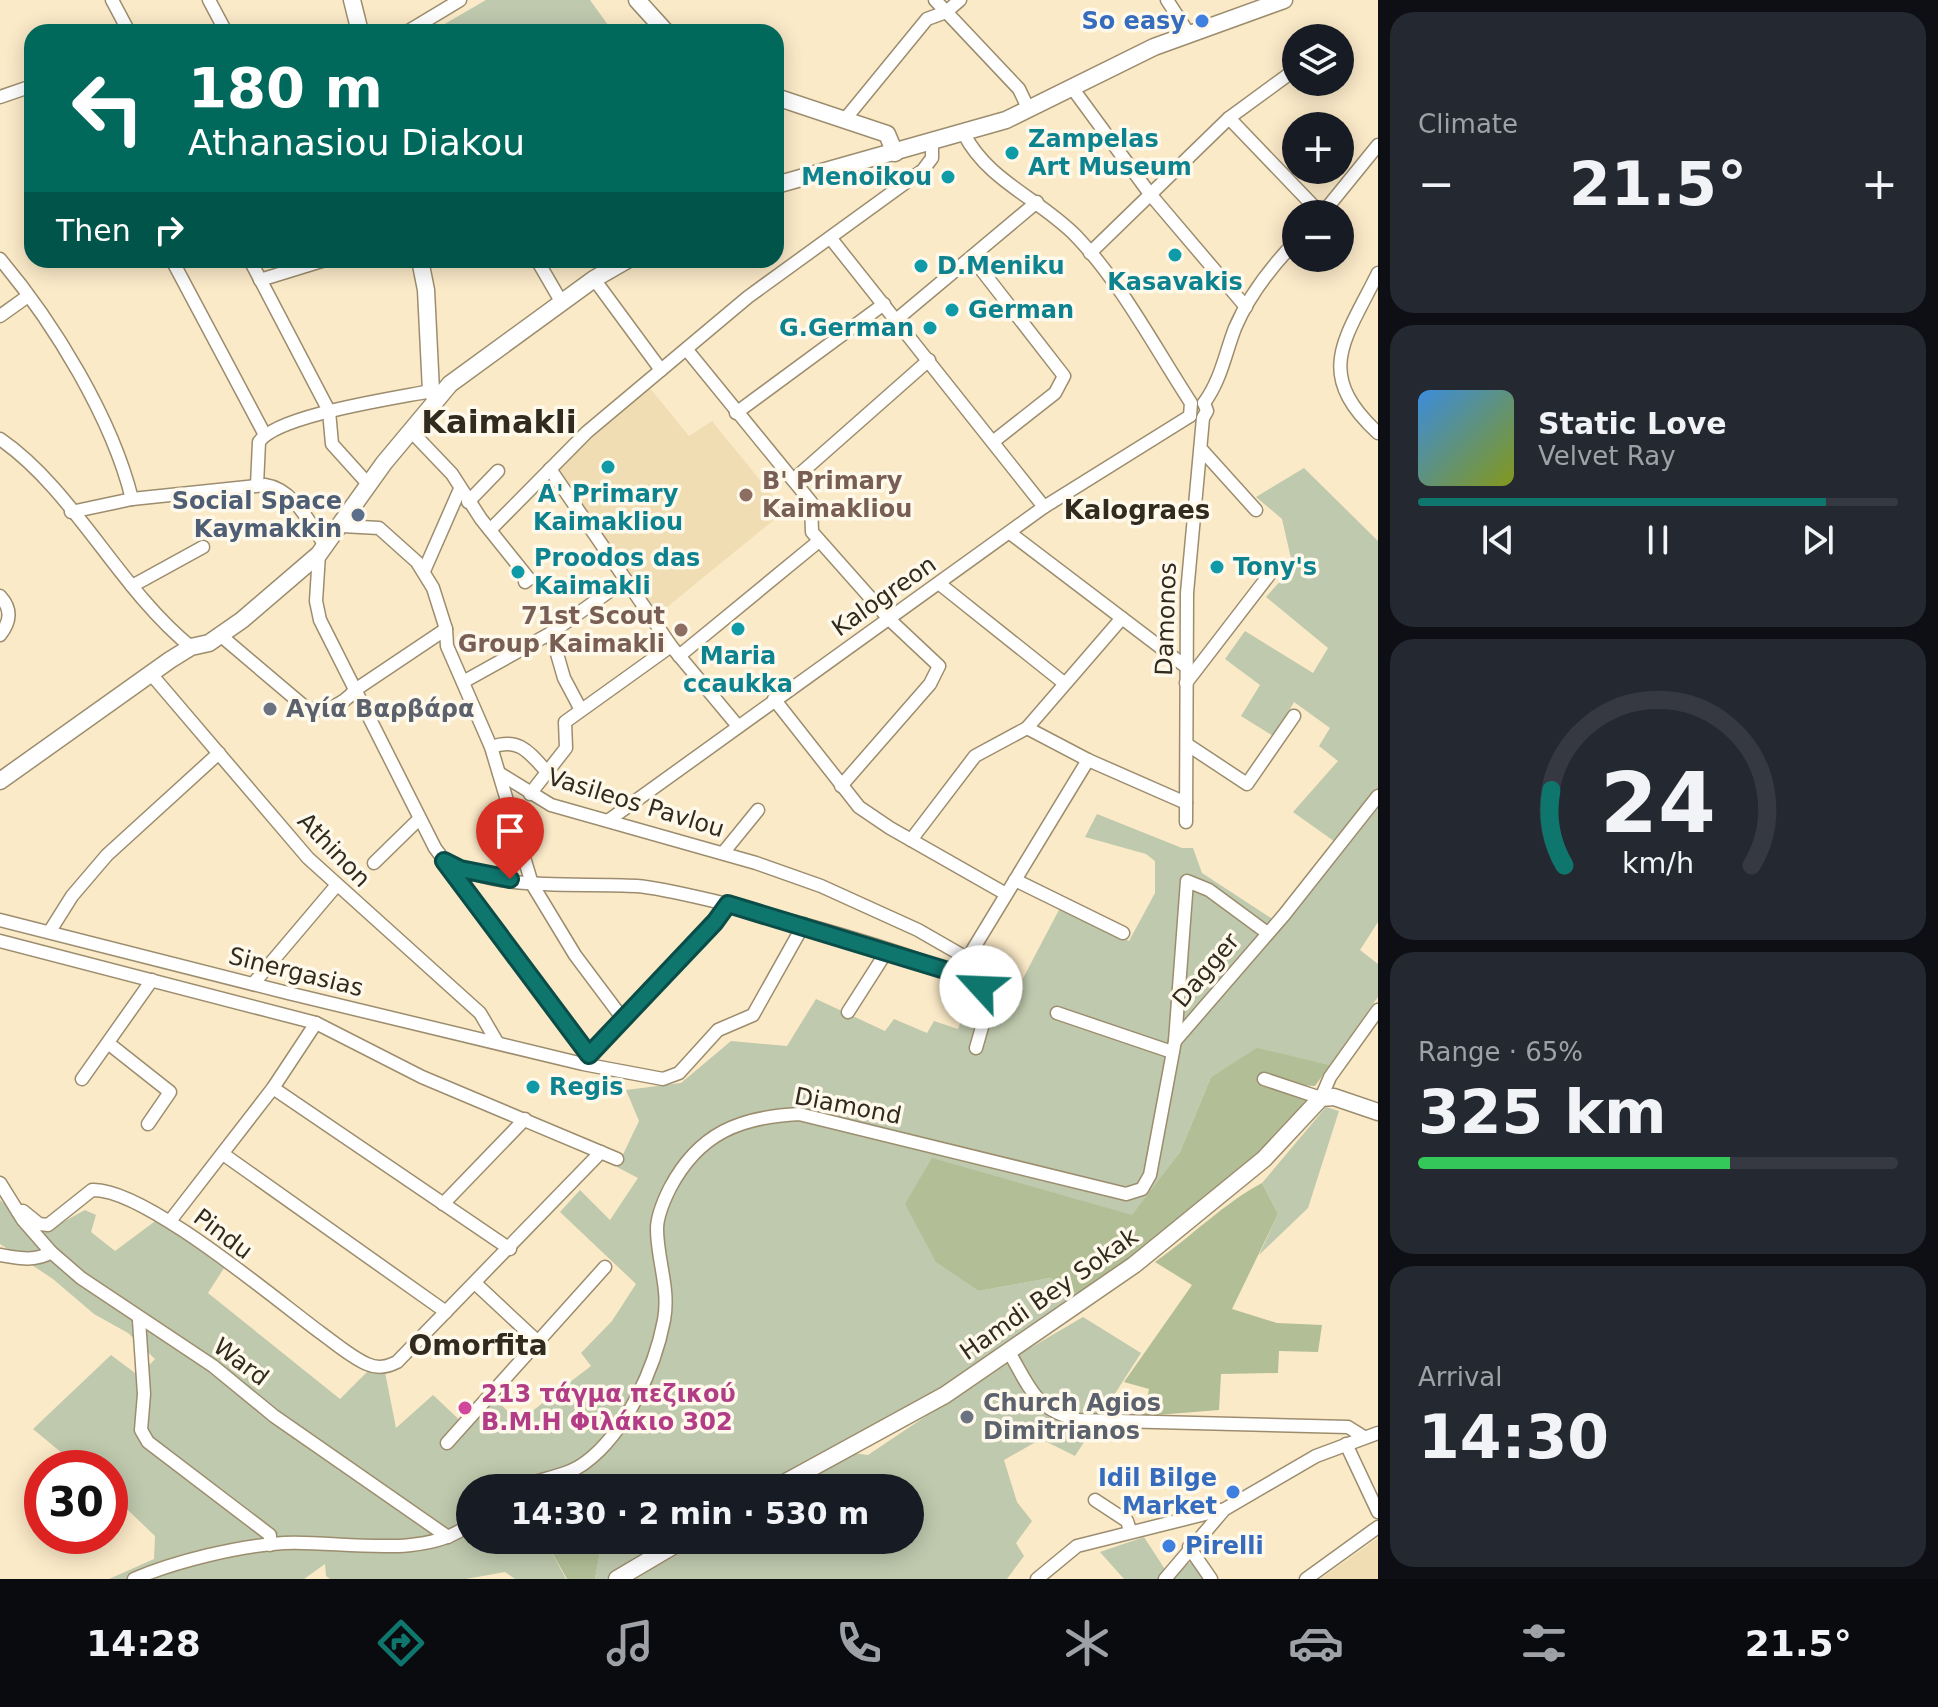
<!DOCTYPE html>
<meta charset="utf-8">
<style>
:root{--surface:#171b24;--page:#242831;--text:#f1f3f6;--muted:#9ea1a6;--line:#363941;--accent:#0f766e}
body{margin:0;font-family:"DejaVu Sans",sans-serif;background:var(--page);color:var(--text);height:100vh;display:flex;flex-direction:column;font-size:30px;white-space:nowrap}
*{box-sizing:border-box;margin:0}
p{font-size:26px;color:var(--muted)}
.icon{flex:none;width:44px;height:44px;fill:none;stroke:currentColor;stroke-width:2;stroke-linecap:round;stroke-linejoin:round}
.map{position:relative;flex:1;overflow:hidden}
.sheet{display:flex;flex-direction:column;gap:12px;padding:12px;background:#0d0f14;width:560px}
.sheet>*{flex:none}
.banner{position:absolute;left:24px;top:24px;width:760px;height:244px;border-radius:24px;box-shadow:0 4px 20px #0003;background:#00695c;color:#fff;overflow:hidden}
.fabs{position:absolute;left:1282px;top:24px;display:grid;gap:16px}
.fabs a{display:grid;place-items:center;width:72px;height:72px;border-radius:50%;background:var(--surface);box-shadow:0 4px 20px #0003;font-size:40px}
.speed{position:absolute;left:24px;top:1450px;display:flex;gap:16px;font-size:40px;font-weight:700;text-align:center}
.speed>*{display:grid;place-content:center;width:104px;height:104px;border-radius:50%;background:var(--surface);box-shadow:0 4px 20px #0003;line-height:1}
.speed .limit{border:12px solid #d22;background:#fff;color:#111}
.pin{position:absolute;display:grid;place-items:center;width:68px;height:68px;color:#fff;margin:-82px -34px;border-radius:50% 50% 50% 0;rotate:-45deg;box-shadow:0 0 8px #0007}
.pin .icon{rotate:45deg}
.me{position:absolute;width:88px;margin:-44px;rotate:295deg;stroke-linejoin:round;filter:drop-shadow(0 0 6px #0008)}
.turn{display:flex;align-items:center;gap:28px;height:168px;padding:0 32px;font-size:36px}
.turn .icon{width:104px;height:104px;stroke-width:2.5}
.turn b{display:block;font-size:56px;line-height:68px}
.then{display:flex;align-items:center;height:76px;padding:0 32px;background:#0003;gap:16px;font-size:30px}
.big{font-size:60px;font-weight:700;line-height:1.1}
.sheet .card{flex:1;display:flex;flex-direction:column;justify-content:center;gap:12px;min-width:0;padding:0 28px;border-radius:24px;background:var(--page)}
.sheet .dial{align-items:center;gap:0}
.dial svg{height:208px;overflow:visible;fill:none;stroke:var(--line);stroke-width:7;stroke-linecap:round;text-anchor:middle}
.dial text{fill:var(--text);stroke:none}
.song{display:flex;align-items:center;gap:24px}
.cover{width:96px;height:96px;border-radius:12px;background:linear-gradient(135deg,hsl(210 70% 55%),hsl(70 70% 35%))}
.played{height:8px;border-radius:4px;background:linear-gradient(90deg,var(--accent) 85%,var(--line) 85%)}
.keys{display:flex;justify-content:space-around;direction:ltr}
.heat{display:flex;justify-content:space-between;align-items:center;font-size:44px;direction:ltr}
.charge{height:12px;border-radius:6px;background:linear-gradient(90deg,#34c759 65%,var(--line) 0)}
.trip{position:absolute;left:456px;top:1474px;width:468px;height:80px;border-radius:40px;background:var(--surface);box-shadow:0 4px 20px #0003;font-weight:700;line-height:80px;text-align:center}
.tabs{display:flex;height:128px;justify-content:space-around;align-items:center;background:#090b0e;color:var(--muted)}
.tabs .icon{width:56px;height:56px}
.tabs .active{color:var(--accent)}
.tabs b{font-size:36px;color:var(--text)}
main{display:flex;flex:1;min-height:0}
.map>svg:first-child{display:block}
.built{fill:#f1ddb4}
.green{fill:#bfc9ad}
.forest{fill:#b1be96}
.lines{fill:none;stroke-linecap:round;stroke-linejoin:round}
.street-casing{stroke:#9c8d6e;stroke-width:15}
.secondary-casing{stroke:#9c8d6e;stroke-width:19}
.street{stroke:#fff;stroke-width:12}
.secondary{stroke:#fff;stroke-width:16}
.route-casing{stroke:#0a4d48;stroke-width:20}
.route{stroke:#0f766e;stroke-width:14}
.shop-dot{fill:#3f7fe0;stroke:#fff9eb;stroke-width:3}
.culture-dot{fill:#0f9aa8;stroke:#fff9eb;stroke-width:3}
.education-dot{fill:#8d6e63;stroke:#fff9eb;stroke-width:3}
.service-dot{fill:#5c6f8a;stroke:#fff9eb;stroke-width:3}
.worship-dot{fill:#6b7280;stroke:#fff9eb;stroke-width:3}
.hotel-dot{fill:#d1479c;stroke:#fff9eb;stroke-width:3}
.labels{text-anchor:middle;stroke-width:7;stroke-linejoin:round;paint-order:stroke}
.shop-label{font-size:24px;font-weight:bold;fill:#366cbe;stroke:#fff9eb;text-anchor:end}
.culture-label{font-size:24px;font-weight:bold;fill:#0d838f;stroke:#fff9eb;text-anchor:start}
.education-label{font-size:24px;font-weight:bold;fill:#785e54;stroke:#fff9eb;text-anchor:start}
.service-label{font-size:24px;font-weight:bold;fill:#4e5e75;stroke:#fff9eb;text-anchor:end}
.street-label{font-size:24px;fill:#312a1e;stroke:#fff9eb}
.worship-label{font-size:24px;font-weight:bold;fill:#5b616d;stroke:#fff9eb;text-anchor:start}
.hotel-label{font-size:24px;font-weight:bold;fill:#b23c85;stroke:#fff9eb;text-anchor:start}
.neighbourhood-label{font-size:26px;font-weight:bold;fill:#312a1e;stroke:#fff9eb}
.quarter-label{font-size:28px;font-weight:bold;fill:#312a1e;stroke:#fff9eb}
.district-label{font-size:32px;font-weight:bold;fill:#312a1e;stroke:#fff9eb}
</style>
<main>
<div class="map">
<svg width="1378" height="1579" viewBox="0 0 1378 1579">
<rect width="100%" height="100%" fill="#fbeac8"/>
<g class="built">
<polygon points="649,387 689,436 712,421 785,511 656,616 557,469"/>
<polygon points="1378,1538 1378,1579 1320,1579"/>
</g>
<g class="green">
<polygon points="486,0 590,0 611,29 437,32 436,29"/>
<polygon points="1304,468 1378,541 1378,922 1360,950 1378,964 1378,997 1330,1065 1257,1049 1211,1077 1180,1152 1132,1216 932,1159 979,1291 1050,1278 1077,1294 946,1387 763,1488 559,1488 553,1484 547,1488 470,1488 470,1540 545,1540 566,1579 515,1579 505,1572 466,1579 330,1579 326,1576 325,1564 304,1579 109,1579 154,1559 155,1536 110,1493 110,1468 80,1468 33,1429 111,1355 139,1376 155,1359 128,1333 94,1314 53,1279 0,1244 0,1200 41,1234 85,1210 96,1215 91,1232 115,1251 158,1219 224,1268 208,1293 340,1399 369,1370 385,1372 396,1428 433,1395 466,1426 494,1397 518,1422 591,1366 581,1353 612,1321 636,1284 560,1212 580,1190 610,1220 638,1178 617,1167 639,1121 626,1090 681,1083 731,1041 787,1046 816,999 885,1031 894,1019 927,1033 934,1021 958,1029 971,994 966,990 983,961 1021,982 1060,908 1129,941 1155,893 1155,861 1146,854 1085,837 1097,814 1182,848 1193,848 1202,873 1280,924 1345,849 1293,812 1338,761 1319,746 1330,728 1294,702 1275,737 1241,716 1260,685 1225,659 1245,631 1313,673 1328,648 1266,597 1293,567 1282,519 1256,497"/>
<polygon points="1326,1107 1339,1111 1308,1208 1259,1255 1278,1214 1262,1183"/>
<polygon points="1083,1317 1141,1353 1075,1456 1041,1439 1004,1460 1017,1502 1032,1521 1016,1543 1024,1556 1007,1579 635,1579 702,1540 910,1540 910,1488 792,1488 853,1453 868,1455 1008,1361"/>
<polygon points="1144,1537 1168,1574 1193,1561 1204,1579 1124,1579 1100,1552"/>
<polygon points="602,1540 673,1540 606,1579 595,1579"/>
</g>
<g class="forest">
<path d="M1257 1048 1330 1065 1315 1086 1299 1085 1311 1098C1245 1177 1164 1240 1077 1294L1050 1278 979 1291 936 1262 905 1204 932 1158 1132 1215 1180 1152 1211 1077Z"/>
<path d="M1262 1183 1278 1214 1232 1309 1277 1323 1322 1325 1318 1352 1279 1351 1278 1373 1221 1374 1219 1410 1144 1416 1149 1389 1124 1382 1192 1285 1155 1262C1192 1236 1223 1204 1262 1183Z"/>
<polygon points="545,1540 602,1540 595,1579 567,1579"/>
</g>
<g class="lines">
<g class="street-casing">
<g id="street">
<polyline points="112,0 129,32"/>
<polyline points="209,0 226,32"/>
<polyline points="935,0 1019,89 1029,110"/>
<polyline points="1167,0 1189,34"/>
<polyline points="407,32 460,0"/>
<polyline points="1073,89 1150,194 1246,307"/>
<polyline points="0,97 32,86"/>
<polyline points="846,118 927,19 946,12 960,0"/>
<polyline points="1229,118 1321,214"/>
<path d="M964 134C988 181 1040 199 1076 236 1122 284 1155 348 1191 403L1190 416"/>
<polyline points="1322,214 1378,145"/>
<polyline points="832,240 1044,507"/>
<polyline points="1090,253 1229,118 1296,69"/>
<path d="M0 259C54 323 112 418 132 499"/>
<polyline points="973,259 1064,376 1055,393 994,441"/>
<polyline points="172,260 265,435"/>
<polyline points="250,260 329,411 332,444 369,485"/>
<polyline points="537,260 562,303"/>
<path d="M1378 273C1345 340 1313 373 1378 433"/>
<polyline points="594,279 661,370"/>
<polyline points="260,280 325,260"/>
<polyline points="0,316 28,296"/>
<polyline points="896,320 1037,202"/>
<polyline points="687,350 811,502 812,532 890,620 939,666 930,684 841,786"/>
<path d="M1204 403C1221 380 1225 354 1235 328 1249 295 1271 267 1296 241"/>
<polyline points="736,413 884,304"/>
<polyline points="410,430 452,474 481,519 529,579 525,582"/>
<path d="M0 439C74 490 119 589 191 647"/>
<polyline points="1201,449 1256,510"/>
<polyline points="550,469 671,646 737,725"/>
<polyline points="793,480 929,360"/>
<path d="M257 485 259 442C277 415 397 398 431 391"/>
<polyline points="468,502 498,471"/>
<path d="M71 512 132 499 265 485C294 489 310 524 326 547"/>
<polyline points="342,526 379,528 417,562 433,588 446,629 447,646 491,747 532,884 575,955 623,1019"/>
<polyline points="490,530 587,432 748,297 923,170 932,158 932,141"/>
<polyline points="1010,533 1185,666"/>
<polyline points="319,554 316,601 320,620 435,848 589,1055"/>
<polyline points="424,571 460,489"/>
<polyline points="941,585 1064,683"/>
<polyline points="132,586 203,547"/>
<path d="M0 596C12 609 11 621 0 635"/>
<polyline points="551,633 564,678 581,710"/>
<path d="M220 635 305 707C323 715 344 704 355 690L446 629"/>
<polyline points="679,656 819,541"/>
<polyline points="151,674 308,858 480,1013 497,1042"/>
<polyline points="463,682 551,633 625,580"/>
<polyline points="1186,683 1276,566"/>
<polyline points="774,699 859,807 890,828 1006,894"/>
<polyline points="1027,728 1088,760 1186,803"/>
<polyline points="1188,745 1247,784 1294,716"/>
<path d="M491 747C519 737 529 752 547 772"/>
<polyline points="499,773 551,805 756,863 821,886 918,930 1005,980"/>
<polyline points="530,794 566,748 565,722 671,646"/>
<polyline points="609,820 1044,507 1190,416"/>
<polyline points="1186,822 1187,593 1203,418 1207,411 1204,403"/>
<polyline points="911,840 975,756 1027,728 1122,618"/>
<polyline points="723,853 758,810"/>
<path d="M444 861C500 893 576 882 637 886 688 890 959 961 986 992V1013L976 1048"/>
<polyline points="374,863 419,819"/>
<polyline points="1015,880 1123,933"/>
<polyline points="0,920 288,993 583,1064 663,1079 679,1073 718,1030 753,1015 804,924"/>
<polyline points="50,931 72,896 107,855 219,753"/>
<polyline points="0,941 316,1023 422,1077 617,1159"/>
<polyline points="958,974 1088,760"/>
<polyline points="253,984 336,886"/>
<polyline points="848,1012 887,951"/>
<polyline points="1057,1013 1172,1052"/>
<polyline points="1175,1041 1187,881 1209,890 1266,932"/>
<polyline points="108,1043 170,1092 148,1124"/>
<polyline points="585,1061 728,904"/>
<polyline points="82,1079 152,980"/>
<polyline points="1264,1079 1321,1098 1330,1077 1378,1010"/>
<polyline points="273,1088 510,1249"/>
<polyline points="223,1154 446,1312"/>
<polyline points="0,1183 23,1220 51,1252"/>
<polyline points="443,1204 525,1119"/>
<path d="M18 1212 23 1211 39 1224 48 1225 92 1190C143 1187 276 1300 321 1333 335 1343 351 1357 367 1364 378 1369 387 1367 397 1362L601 1152"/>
<polyline points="170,1221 273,1088 316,1023"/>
<path d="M0 1255C18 1258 36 1262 51 1252L81 1278 213 1366 274 1416 448 1537"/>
<polyline points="476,1284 537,1341"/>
<polyline points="139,1320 144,1394 141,1430 148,1442 270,1535 270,1545"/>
<path d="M1009 1352C1030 1388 1035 1410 1079 1420L1348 1427 1364 1437"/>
<polyline points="447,1443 605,1267"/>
<polyline points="1346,1444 1378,1512"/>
<path d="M518 1488C540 1478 567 1477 586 1462 626 1432 655 1368 664 1320 670 1289 657 1259 657 1229 657 1215 664 1200 670 1188 699 1133 740 1117 799 1114L1126 1194 1142 1189 1150 1175 1175 1041 1284 915 1378 796"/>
<polyline points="1095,1500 1127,1521 1130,1530"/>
<polyline points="1189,1547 1211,1579"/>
<path d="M134 1579C176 1561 238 1546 284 1543 339 1540 424 1561 470 1524"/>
<polyline points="1037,1579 1077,1546 1225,1509 1316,1456 1378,1433"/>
<polyline points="1165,1579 1223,1511"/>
<polyline points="1306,1579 1378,1527"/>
</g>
</g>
<g class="secondary-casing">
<g id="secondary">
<polyline points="352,0 360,32"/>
<polyline points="637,0 666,32"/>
<polyline points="776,97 887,134 895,153"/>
<polyline points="776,185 1006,120 1154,47 1284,0"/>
<polyline points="420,260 426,290 431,391 436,398"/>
<polyline points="0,781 170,660 191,647 209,643 242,620 319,554 384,463 450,384 594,279 627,260"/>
<polyline points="775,1488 945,1395 1134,1265 1264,1159 1321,1098 1334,1097 1378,1112"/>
<polyline points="617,1579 683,1540"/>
</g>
</g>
<use href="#street" class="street"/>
<use href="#secondary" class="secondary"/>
</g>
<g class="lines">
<g class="route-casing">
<polyline id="route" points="510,879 460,869 444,861 589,1055 715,922 728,904 958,974 981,987"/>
</g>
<use href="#route" class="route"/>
</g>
<g class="shop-dot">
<circle cx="1202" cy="21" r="8"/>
<circle cx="1233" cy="1492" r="8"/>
<circle cx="1169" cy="1546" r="8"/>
</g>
<g class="culture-dot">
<circle cx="1012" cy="153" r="8"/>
<circle cx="948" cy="177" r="8"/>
<circle cx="1175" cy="255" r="8"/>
<circle cx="921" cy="266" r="8"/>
<circle cx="952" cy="310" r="8"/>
<circle cx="930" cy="328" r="8"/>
<circle cx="608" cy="467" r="8"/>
<circle cx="1217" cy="567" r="8"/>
<circle cx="518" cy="572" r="8"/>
<circle cx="738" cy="629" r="8"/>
<circle cx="533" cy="1087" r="8"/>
</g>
<g class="education-dot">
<circle cx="746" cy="495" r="8"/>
<circle cx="681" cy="630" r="8"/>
</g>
<circle class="service-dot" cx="358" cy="515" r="8"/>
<g class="worship-dot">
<circle cx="270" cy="709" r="8"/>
<circle cx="967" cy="1417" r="8"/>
</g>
<circle class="hotel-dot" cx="465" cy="1408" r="8"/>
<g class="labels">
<g class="shop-label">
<text x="1186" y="29">So easy</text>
<text x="1217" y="1486">Idil Bilge<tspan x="1217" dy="28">Market</tspan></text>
<text x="1185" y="1554" text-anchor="start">Pirelli</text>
</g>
<g class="culture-label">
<text x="1028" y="147">Zampelas<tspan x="1028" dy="28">Art Museum</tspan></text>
<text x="932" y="185" text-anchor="end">Menoikou</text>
<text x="937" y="274">D.Meniku</text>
<text x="1175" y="290" text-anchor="middle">Kasavakis</text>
<text x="968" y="318">German</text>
<text x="914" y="336" text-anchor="end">G.German</text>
<text x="608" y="502" text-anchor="middle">A' Primary<tspan x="608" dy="28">Kaimakliou</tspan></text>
<text x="534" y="566">Proodos das<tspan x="534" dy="28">Kaimakli</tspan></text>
<text x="1233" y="575">Tony's</text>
<text x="738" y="664" text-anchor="middle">Maria<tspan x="738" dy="28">ccaukka</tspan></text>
<text x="549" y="1095">Regis</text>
</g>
<g class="education-label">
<text x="762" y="489">B' Primary<tspan x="762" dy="28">Kaimakliou</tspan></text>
<text x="665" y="624" text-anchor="end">71st Scout<tspan x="665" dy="28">Group Kaimakli</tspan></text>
</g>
<g class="service-label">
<text x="342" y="509">Social Space<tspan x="342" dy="28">Kaymakkin</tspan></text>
</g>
<g class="street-label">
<text transform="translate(884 596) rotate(-35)" y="8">Kalogreon</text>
<text transform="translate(1166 619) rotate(-88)" y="8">Damonos</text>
<text transform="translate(636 803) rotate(17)" y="8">Vasileos Pavlou</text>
<text transform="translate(334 850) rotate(46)" y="8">Athinon</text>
<text transform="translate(1206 970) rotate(-50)" y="8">Dagger</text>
<text transform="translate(296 972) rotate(14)" y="8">Sinergasias</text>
<text transform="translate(848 1106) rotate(11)" y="8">Diamond</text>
<text transform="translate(223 1234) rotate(37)" y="8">Pindu</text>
<text transform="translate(1049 1294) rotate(-35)" y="8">Hamdi Bey Sokak</text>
<text transform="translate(241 1362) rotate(37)" y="8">Ward</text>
</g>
<g class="worship-label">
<text x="286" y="717">Αγία Βαρβάρα</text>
<text x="983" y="1411">Church Agios<tspan x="983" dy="28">Dimitrianos</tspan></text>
</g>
<g class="hotel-label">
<text x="481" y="1402">213 τάγμα πεζικού<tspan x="481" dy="28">B.M.H Φιλάκιο 302</tspan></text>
</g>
<g class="neighbourhood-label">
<text x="1137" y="519">Kalograes</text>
</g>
<g class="quarter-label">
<text x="478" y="1355">Omorfita</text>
</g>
<g class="district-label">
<text x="499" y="433">Kaimakli</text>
</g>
</g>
</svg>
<div class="fabs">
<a><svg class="icon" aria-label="layers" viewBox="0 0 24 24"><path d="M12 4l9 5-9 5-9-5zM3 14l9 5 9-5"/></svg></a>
<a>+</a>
<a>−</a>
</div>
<div class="speed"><div class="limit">30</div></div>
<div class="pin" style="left:510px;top:879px;background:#d93025"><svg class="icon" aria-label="arrive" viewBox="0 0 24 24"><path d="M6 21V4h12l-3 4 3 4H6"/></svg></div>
<svg class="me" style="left:981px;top:987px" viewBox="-20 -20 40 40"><circle r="19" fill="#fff"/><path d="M0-13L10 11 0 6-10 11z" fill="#0f766e"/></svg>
<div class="trip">14:30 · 2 min · 530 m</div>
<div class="banner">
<div class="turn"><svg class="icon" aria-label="left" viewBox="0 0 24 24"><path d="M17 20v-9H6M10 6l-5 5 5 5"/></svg><div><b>180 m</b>Athanasiou Diakou</div></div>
<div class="then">Then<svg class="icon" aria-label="right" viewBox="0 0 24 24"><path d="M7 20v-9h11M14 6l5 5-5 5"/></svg></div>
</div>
</div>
<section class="sheet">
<div class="card"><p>Climate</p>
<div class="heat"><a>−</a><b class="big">21.5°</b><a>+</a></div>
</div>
<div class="card">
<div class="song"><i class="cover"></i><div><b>Static Love</b><p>Velvet Ray</p></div></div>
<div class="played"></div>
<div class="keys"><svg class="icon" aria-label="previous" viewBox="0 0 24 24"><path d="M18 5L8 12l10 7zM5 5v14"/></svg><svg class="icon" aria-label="pause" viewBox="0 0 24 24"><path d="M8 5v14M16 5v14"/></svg><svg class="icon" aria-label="next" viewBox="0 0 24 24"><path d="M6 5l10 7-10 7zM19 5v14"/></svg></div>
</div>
<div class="card dial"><svg viewBox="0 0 100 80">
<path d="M14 69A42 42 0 1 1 86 69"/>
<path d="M14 69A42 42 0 0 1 9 40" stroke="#0f766e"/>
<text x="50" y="56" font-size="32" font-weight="700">24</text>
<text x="50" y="72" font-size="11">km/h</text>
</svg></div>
<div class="card"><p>Range · 65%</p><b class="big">325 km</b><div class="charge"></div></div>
<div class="card"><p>Arrival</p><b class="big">14:30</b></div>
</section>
</main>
<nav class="tabs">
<b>14:28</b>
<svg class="icon active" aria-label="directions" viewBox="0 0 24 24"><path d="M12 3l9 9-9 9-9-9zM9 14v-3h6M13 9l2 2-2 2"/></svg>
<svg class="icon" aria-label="music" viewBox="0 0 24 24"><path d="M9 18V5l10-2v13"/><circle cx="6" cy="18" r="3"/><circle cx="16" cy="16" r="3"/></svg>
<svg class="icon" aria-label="phone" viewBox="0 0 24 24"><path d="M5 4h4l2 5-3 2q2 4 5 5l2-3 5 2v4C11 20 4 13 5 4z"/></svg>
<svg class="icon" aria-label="climate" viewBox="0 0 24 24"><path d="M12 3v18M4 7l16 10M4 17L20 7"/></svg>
<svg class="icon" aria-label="car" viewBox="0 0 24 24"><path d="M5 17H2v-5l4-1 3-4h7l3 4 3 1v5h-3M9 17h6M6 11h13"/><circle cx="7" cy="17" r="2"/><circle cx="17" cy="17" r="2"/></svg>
<svg class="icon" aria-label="filters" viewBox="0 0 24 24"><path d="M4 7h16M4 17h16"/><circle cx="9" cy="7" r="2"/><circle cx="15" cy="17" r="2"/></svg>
<b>21.5°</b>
</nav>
